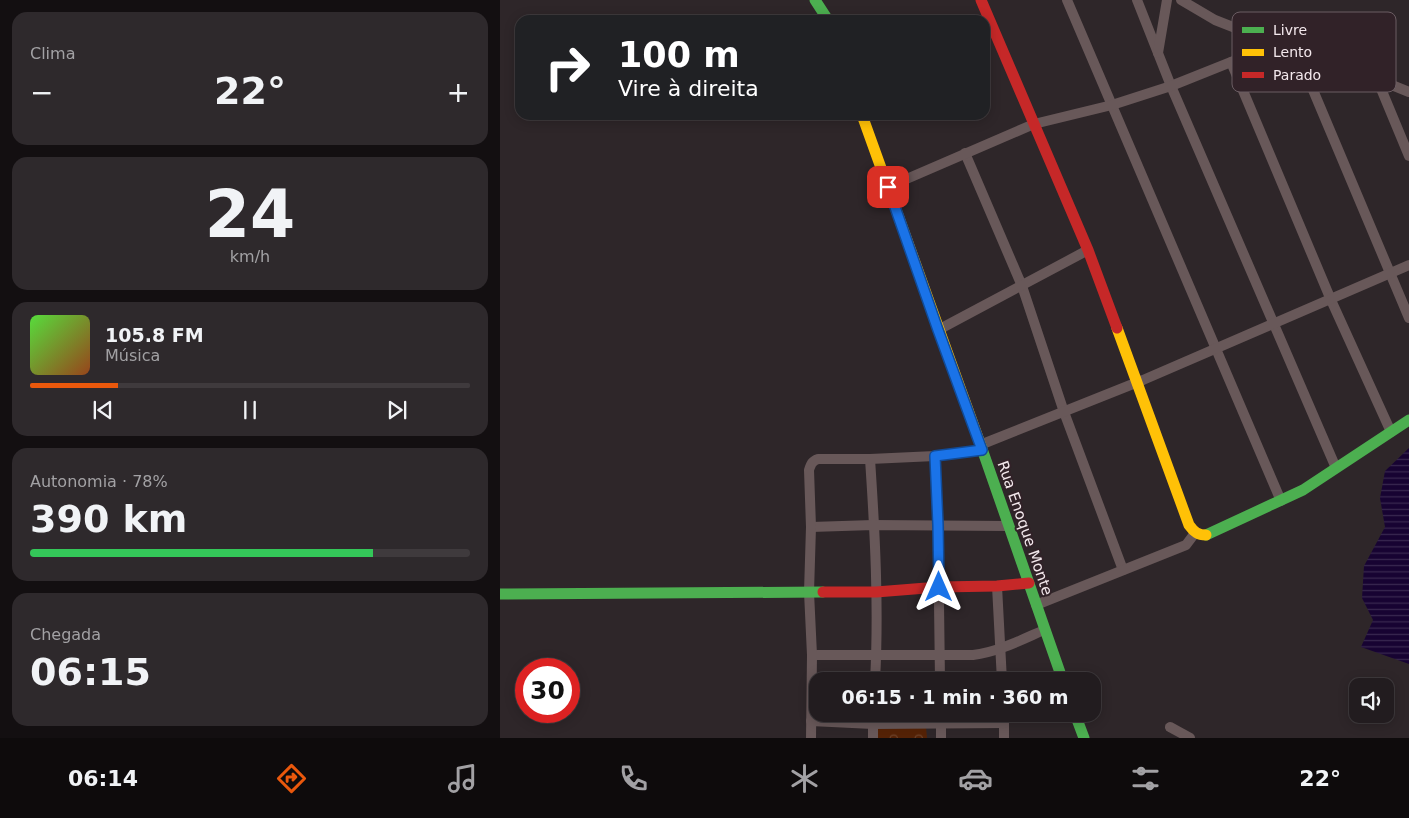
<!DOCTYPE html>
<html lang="pt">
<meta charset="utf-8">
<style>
:root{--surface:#221c1f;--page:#2e292c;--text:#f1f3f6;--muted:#a2a1a4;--line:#3f3a3d;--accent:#ea580c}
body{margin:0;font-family:"DejaVu Sans",sans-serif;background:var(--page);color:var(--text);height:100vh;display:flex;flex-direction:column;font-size:19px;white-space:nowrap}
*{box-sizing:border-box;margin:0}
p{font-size:16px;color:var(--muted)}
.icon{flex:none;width:28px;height:28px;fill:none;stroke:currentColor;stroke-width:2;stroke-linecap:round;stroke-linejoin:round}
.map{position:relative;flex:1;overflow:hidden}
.panel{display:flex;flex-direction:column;gap:12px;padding:12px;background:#130f11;width:500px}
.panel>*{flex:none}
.banner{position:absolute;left:15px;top:15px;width:475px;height:105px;border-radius:15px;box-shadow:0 2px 12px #0003,0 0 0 1px var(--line);background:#202124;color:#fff;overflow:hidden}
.tools{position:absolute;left:849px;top:678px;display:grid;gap:10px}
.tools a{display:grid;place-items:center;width:45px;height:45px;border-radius:10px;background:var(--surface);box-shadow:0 2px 12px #0003,0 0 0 1px var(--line);font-size:25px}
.speed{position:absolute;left:15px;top:658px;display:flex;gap:10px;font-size:25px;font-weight:700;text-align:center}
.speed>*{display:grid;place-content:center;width:65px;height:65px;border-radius:50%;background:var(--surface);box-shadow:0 2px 12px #0003,0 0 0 1px var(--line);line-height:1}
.speed .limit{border:8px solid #d22;background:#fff;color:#111}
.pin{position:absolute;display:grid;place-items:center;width:42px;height:42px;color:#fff;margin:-21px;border-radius:10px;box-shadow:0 2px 8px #0006}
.me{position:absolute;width:55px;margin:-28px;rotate:0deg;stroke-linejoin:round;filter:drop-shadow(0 0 4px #0008)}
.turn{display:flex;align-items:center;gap:18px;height:105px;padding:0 20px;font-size:22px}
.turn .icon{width:65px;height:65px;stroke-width:2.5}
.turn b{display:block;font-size:35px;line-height:42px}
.big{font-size:38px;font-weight:700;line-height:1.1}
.panel .widget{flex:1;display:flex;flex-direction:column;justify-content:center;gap:8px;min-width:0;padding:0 18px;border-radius:15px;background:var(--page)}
.panel .dial{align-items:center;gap:0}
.dial b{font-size:65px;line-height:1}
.song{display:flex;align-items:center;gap:15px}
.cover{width:60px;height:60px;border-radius:8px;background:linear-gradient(135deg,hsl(110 70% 55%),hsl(20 70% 35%))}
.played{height:5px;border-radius:2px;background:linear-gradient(90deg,var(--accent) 20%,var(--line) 20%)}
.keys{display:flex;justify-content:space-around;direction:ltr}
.heat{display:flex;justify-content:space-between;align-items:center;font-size:28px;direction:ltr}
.charge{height:8px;border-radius:4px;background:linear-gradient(90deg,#34c759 78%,var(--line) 0)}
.trip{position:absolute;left:309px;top:672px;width:292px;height:50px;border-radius:15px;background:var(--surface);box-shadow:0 2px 12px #0003,0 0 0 1px var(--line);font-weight:700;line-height:50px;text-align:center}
.menu{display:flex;height:80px;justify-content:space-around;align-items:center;background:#0e0b0c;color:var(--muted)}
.menu .icon{width:35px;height:35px}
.menu .selected{color:var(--accent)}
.menu b{font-size:22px;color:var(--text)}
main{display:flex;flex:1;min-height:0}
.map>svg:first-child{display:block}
.park{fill:url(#park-crowns)}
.water{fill:url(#water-rules)}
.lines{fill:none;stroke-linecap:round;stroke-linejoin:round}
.street{stroke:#685859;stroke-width:10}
.fast{stroke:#4caf50;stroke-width:11}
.slow{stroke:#ffc107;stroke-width:11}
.jam{stroke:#c62828;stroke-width:11}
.route-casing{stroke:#114b97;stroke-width:12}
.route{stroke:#1a73e8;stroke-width:9}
.labels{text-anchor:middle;stroke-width:4;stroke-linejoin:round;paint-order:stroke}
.street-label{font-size:15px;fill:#f3e8ec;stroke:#312228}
.key{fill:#312228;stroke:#6b5d63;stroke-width:1}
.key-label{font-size:14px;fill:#f3e8ec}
</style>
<main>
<section class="panel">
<div class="widget"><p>Clima</p>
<div class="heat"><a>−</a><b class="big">22°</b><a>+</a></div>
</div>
<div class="widget dial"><b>24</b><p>km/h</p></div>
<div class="widget">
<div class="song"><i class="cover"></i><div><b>105.8 FM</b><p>Música</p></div></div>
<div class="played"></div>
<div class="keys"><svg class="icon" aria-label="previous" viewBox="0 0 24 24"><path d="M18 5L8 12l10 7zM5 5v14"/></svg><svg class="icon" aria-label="pause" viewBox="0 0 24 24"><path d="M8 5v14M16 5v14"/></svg><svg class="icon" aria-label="next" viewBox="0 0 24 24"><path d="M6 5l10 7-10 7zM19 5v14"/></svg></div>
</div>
<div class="widget"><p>Autonomia · 78%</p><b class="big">390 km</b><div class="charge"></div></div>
<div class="widget"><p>Chegada</p><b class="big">06:15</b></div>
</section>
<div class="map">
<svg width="909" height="738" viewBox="0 0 909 738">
<defs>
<pattern id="park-crowns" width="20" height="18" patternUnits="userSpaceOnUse" patternTransform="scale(1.25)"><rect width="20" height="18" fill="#542206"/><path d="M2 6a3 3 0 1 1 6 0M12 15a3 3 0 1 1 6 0" fill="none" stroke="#6d422a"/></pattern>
<pattern id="water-rules" width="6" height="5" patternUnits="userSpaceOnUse" patternTransform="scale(1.25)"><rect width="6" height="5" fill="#170332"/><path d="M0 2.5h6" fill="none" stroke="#392850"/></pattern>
</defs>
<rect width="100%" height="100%" fill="#2e2629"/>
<polygon class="park" points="426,727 427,738 375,738 375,729"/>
<polygon class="water" points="909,448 909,664 861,647 873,620 862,598 864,566 885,527 880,498 885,471"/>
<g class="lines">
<g class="street">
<polyline points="567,0 781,501"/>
<polyline points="637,0 671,86 836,468"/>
<polyline points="681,0 715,20 776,44 877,79 909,92"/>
<polyline points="797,52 909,318"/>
<polyline points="658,53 667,0"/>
<polyline points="731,62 831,300 891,432"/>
<polyline points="877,79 909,156"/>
<polyline points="465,153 522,286 564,412 623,570"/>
<polyline points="388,187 534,124 612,105 671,86 776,44"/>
<polyline points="438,330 588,250"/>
<polyline points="480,445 643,380 909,265"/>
<polyline points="435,456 438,525 440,681"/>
<path d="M370 459C375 533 379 608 375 681"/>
<polyline points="311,527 373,525 508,526"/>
<polyline points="497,586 502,681"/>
<polyline points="536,605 686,545 695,533"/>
<path d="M312 655H473C498 652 521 640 544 630"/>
<polyline points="441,714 441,738"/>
<polyline points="504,714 504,738"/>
<polyline points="311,721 373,724 504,723"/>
<polyline points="670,727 690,738"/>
<path d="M311 738 312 655 309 592 311 527 309 470C311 464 312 461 318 459H370L435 456 482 450"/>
<polyline points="373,738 373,714"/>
</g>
<g class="fast">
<polyline points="315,0 328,20"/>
<polyline points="481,446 563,681"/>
<polyline points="706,535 803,490 909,420"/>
<polyline points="0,594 323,592"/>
<polyline points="575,714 584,738"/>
</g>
<g class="slow">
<polyline points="362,115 481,446"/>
<path d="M617 328 689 525C694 532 698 535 706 535"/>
</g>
<g class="jam">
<polyline points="481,0 588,250 617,328"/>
<polyline points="323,592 376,592 439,587 497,586 529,583"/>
</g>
</g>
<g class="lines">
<g class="route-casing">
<polyline id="route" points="388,187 438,330 482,450 435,456 438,525 439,587"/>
</g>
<use href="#route" class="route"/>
</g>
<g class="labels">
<g class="street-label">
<text transform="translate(525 528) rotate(71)" y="5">Rua Enoque Monte</text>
</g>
</g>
<rect x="732" y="12" width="164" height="80" rx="8" class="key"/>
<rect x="742" y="27" width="22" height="6" fill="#4caf50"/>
<rect x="742" y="49" width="22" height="7" fill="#ffc107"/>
<rect x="742" y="72" width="22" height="6" fill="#c62828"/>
<g class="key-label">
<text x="773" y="35">Livre</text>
<text x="773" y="57">Lento</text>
<text x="773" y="80">Parado</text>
</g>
</svg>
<div class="tools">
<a><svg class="icon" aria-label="sound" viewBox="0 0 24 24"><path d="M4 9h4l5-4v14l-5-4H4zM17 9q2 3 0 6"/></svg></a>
</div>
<div class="speed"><div class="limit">30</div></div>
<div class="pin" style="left:388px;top:187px;background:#d93025"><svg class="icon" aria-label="arrive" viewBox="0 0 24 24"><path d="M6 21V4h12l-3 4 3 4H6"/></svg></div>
<svg class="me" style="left:439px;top:587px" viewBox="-20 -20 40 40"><path d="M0-17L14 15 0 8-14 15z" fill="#1a73e8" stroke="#fff" stroke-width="4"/></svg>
<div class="trip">06:15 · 1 min · 360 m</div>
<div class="banner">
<div class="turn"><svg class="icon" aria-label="right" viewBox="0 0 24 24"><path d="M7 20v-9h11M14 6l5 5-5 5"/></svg><div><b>100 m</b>Vire à direita</div></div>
</div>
</div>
</main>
<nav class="menu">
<b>06:14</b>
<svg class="icon selected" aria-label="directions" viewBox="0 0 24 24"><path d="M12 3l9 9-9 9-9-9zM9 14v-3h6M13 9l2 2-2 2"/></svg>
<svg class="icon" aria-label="music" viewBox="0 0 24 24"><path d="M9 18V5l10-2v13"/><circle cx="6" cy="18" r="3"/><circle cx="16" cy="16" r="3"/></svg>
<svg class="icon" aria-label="phone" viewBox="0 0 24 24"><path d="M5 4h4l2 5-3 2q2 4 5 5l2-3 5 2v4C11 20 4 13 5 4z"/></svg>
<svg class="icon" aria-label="climate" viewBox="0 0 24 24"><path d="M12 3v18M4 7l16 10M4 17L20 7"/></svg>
<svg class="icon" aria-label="car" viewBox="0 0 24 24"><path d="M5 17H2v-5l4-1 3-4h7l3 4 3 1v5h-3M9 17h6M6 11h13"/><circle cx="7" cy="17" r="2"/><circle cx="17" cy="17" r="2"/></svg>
<svg class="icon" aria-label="filters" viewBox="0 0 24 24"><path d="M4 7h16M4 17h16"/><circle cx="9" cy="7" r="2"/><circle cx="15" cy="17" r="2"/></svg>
<b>22°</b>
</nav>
